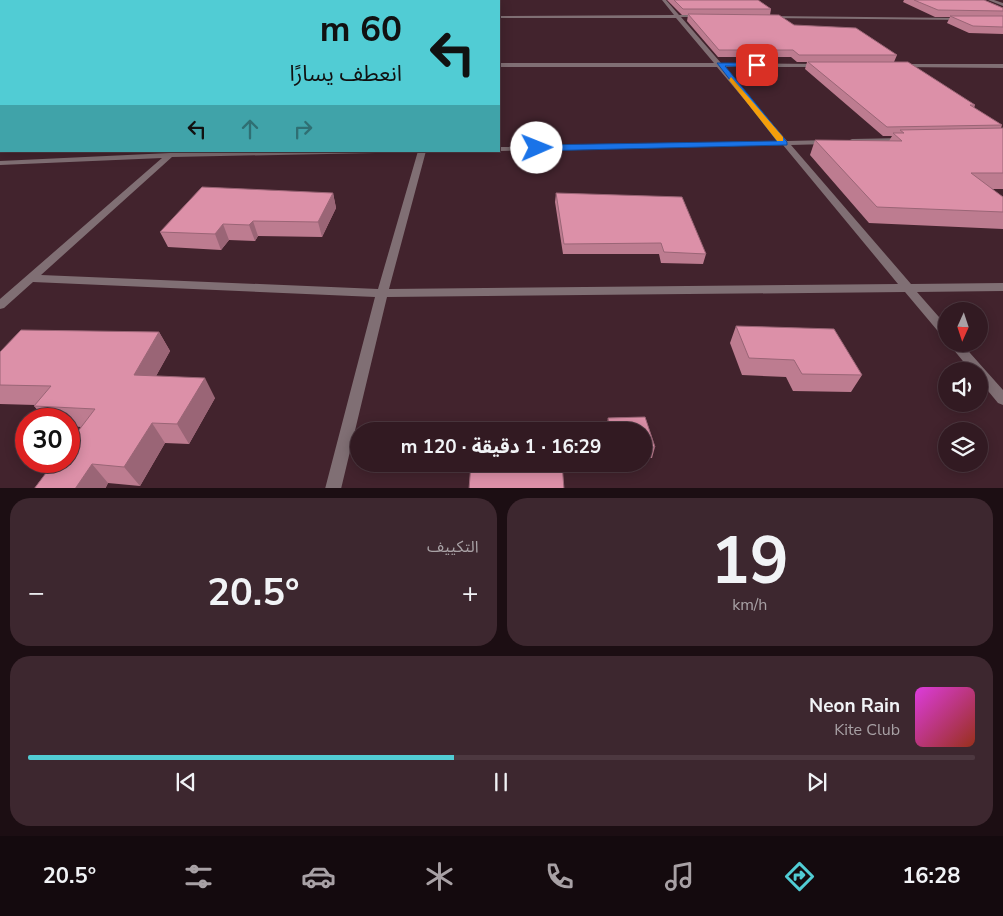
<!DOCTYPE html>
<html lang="ar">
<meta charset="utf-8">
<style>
:root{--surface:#321a22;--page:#3d272f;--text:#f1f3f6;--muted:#a8a1a5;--line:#4d3840;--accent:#51ccd4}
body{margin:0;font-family:"Nunito Sans","Noto Sans Arabic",sans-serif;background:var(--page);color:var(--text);direction:rtl;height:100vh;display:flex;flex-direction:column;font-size:19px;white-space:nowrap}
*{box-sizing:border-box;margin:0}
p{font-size:16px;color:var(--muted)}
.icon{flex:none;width:28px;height:28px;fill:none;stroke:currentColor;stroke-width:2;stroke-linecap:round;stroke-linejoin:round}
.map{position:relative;height:488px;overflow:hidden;direction:ltr}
.drawer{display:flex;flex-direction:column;gap:10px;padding:10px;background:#1c0e13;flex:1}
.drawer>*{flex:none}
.hud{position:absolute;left:0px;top:0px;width:500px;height:152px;box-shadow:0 2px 12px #0003,0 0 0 1px var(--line);direction:rtl;background:#51ccd4;color:#111;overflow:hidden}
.needle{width:32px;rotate:183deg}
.fabs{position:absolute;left:938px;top:302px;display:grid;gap:10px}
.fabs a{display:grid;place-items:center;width:50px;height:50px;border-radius:50%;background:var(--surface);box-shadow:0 2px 12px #0003,0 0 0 1px var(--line);font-size:25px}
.speed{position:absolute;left:15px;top:408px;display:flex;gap:10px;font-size:25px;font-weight:700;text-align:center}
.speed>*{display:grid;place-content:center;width:65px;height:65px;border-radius:50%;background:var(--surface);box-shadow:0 2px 12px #0003,0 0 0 1px var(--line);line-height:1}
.speed .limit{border:8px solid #d22;background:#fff;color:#111}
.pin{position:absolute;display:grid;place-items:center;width:42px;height:42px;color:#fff;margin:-21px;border-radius:10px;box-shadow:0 2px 8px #0006}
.me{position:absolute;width:55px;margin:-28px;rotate:89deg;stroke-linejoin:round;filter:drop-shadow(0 0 4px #0008)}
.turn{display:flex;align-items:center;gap:18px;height:105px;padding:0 15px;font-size:22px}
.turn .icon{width:65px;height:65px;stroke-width:2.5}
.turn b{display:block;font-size:35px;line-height:42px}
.lanes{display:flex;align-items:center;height:48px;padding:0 15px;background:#0003;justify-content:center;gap:25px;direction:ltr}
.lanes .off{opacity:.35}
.big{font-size:38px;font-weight:700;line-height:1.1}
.drawer .card{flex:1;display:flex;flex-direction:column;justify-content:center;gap:8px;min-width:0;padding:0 18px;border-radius:20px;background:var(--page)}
.drawer .dial{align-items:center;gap:0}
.dial b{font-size:65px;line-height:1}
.song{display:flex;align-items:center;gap:15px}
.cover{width:60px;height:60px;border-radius:8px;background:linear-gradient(135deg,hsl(300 70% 55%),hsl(10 70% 35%))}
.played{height:5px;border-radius:2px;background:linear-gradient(90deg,var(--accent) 45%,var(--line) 45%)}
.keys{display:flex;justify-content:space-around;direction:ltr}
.heat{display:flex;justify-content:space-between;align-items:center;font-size:28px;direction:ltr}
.drawer .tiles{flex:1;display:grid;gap:10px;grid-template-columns:1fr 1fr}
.card:last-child{grid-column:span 2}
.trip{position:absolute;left:350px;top:422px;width:302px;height:50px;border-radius:25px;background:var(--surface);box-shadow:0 2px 12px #0003,0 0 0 1px var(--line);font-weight:700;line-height:50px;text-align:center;direction:rtl}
.tab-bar{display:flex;height:80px;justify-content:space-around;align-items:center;background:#140a0e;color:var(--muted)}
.tab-bar .icon{width:35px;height:35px}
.tab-bar .on{color:var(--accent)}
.tab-bar b{font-size:22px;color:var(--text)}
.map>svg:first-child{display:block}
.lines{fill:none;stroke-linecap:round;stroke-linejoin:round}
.minor{fill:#806f74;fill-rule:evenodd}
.wall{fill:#bd7c90}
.shaded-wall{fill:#9a6576}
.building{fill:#dc90a8;stroke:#9a6576}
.route{fill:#1a73e8;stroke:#114b97}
.slow{fill:#f59e0b}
</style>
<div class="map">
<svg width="1003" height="489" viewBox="0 0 1003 489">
<rect width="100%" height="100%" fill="#42232d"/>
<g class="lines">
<g class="minor">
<rect x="461" y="0" width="4" height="1"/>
<polygon points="662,0 666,0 679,15 702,15 700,17 681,17 721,63 822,64 822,66 820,67 724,67 787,141 831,140 831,144 828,144 791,145 911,284 1003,283 1003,291 917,292 946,325 946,337 942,336 905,292 387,297 341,489 325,489 375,297 33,282 4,308 0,309 0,299 162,158 0,165 0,161 170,153 380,151 376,153 172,157 41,275 378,289 418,151 426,151 389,289 898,284 783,145 499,151 499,147 779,141 717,67 499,67 499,63 714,63 676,18 499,18 499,16 674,15"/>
<polygon points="988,0 994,0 1003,3 1003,6"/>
<polygon points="770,16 963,18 965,19 963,20 768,18"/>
<polygon points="1,53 1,57 0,58 0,54"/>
<rect x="0" y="61" width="1" height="4"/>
<polygon points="902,64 1003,64 1003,68 900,67 900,65"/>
<polygon points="903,138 907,140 906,142 852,143 848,141 852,139"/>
<polygon points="949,344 962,344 1003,390 1003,405 998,403 979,380 979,371 971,371"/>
</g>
</g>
<g class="wall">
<polygon points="667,0 758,0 771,9 770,15 794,25 897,55 894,62 975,105 974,108 1002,125 1001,128 1003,128 1003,189 991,189 1003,197 1003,229 869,223 810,155 815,140 889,141 892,136 883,136 805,69 807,62 797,62 791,57 718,57 687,21 688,15 682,15"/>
<polygon points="904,0 984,0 1003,8 1003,34 969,33 947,23 950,17 935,17 903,2"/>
<polygon points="333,193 336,208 322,237 258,236 255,241 229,240 221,250 168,247 160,232"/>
<polygon points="556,193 706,254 703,264 661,263 659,254 563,254 555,202"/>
<polygon points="736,326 862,375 851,392 793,391 786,377 742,375 730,343"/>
<polygon points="159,332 170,351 156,376 215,398 189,444 165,443 140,486 108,483 105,489 34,489 81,427 69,426 69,419 45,419 34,406 35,405 0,404 0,352"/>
<polygon points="645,417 655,447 652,458 644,458 644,431 564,431 565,423 605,424 606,429 608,418"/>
<polygon points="565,464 609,464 608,469 566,467"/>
</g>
<g class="shaded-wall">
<polygon points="333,193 336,208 322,237 318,222"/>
<polygon points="253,221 258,236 255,241 249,225"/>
<polygon points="223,224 229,240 221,250 215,234"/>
<polygon points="159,332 170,351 146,394 134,375"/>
<polygon points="205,378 215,398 189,444 177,424"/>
<polygon points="152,423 165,443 140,486 124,467"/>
<polygon points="92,464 108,483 105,489 75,489"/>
</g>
<g class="building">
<polygon points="227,0 444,0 443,1 224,1"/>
<polygon points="674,0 758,0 771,9 683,9"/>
<polygon points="914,0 984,0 1003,8 1003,11 938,10"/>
<polygon points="688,14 779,15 794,25 856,28 897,55 799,55 793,50 719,50"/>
<rect x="0" y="15" width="1" height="31"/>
<polygon points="950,16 1003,16 1003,27 973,26"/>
<polygon points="808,62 908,62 975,105 970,105 1002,125 887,127"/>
<polygon points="1003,128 1003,173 971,173 1003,197 1003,212 877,207 815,140 902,141 893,133 904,133 900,130"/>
<polygon points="202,187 333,193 318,222 253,221 249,225 223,224 215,234 160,232"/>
<polygon points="556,193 682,197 706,254 664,252 661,243 564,244"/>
<polygon points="736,326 834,329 862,375 802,374 794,360 749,358"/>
<polygon points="21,330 159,332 134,375 205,378 177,424 152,423 124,467 92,464 75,489 34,489 55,461 69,461 69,443 95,409 34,406 51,386 0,385 0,352"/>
<polygon points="645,417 655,447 644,447 644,431 611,431 608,418"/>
<polygon points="565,423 605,424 606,431 565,431"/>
<polygon points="471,464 562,464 564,489 469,489"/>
</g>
<polygon class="route" points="717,63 759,63 757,67 725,66 787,142 787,145 537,151 532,148 537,145 777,141"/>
<polygon class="slow" points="731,77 783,137 783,141 777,141 729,80"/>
</svg>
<div class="fabs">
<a><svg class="needle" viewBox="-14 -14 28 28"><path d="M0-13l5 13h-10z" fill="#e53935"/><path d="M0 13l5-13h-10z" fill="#a8a1a5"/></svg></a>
<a><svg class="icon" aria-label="sound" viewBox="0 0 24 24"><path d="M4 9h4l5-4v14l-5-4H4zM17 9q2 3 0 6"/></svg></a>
<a><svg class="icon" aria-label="layers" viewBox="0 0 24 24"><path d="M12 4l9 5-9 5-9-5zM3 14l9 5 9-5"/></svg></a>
</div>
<div class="speed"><div class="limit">30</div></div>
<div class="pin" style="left:757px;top:65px;background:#d93025"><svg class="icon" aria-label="arrive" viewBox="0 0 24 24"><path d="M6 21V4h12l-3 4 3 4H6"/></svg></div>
<svg class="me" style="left:537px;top:148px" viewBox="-20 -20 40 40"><circle r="19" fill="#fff"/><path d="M0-13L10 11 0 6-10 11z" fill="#1a73e8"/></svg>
<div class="trip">16:29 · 1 دقيقة · 120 m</div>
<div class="hud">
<div class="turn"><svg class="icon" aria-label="left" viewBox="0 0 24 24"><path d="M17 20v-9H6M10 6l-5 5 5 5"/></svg><div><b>60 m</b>انعطف يسارًا</div></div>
<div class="lanes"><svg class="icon" aria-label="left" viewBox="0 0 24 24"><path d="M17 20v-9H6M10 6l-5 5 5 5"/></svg><svg class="icon off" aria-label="ahead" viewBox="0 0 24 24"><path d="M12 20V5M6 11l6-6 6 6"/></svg><svg class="icon off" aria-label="right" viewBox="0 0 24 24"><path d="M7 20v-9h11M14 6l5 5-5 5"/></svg></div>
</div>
</div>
<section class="drawer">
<div class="tiles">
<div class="card dial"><b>19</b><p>km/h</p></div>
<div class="card"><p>التكييف</p>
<div class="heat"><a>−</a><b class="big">20.5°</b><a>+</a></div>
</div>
<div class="card">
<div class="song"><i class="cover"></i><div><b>Neon Rain</b><p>Kite Club</p></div></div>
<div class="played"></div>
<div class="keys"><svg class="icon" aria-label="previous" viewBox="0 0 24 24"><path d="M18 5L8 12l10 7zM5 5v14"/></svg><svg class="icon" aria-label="pause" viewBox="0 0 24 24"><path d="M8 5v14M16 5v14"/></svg><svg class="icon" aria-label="next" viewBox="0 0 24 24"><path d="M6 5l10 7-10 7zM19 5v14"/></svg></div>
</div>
</div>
</section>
<nav class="tab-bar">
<b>16:28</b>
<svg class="icon on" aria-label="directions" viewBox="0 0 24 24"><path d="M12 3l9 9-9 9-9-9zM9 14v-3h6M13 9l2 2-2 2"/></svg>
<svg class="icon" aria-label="music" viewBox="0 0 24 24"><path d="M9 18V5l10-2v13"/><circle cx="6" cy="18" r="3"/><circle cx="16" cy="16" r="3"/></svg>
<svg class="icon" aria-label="phone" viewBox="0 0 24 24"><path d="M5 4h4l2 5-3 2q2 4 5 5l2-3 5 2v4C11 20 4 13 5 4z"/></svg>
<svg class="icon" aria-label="climate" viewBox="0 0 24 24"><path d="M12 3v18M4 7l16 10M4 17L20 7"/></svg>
<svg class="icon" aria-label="car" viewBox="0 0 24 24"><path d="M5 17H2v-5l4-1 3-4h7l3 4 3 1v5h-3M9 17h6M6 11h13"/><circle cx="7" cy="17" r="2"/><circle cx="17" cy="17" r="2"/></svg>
<svg class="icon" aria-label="filters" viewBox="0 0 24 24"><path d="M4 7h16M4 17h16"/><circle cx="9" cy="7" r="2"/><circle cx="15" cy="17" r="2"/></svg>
<b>20.5°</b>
</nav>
